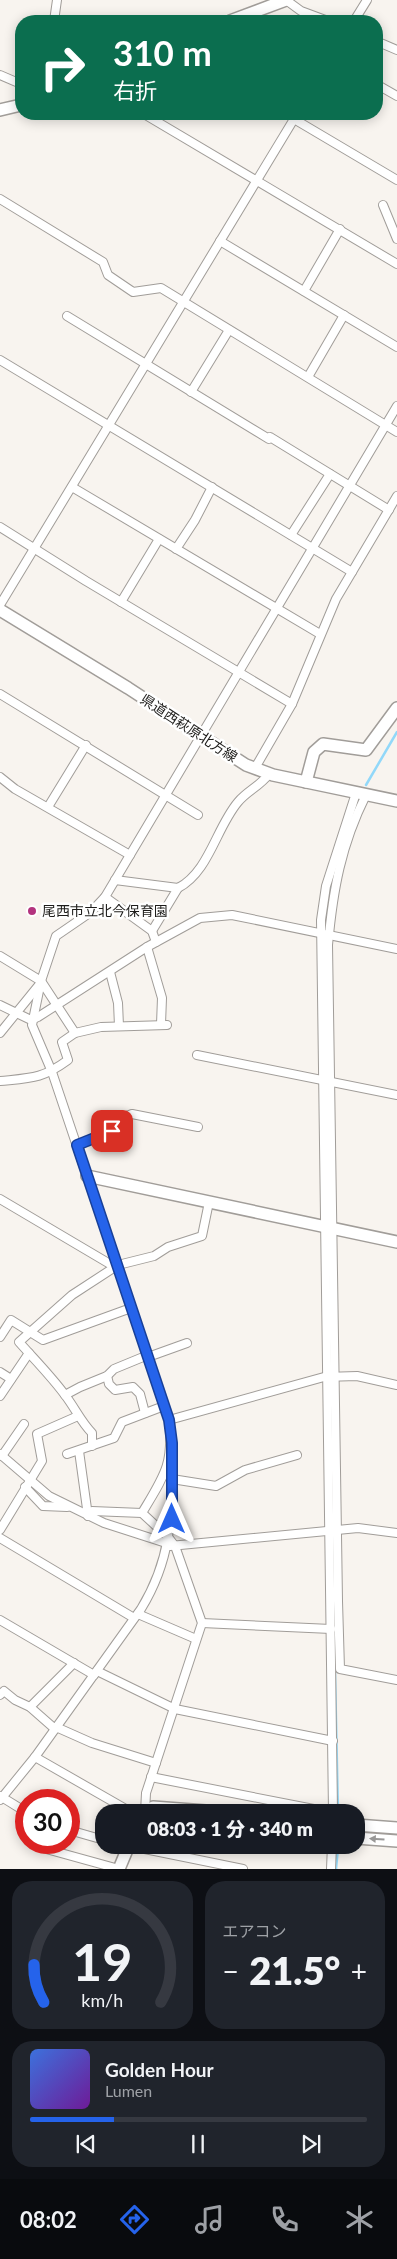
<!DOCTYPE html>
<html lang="ja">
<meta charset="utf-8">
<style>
:root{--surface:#171b24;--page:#20242c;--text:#f1f3f6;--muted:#9ea1a6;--line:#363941;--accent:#2563eb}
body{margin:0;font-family:Lato,"Noto Sans JP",sans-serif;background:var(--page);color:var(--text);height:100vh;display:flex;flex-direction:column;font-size:19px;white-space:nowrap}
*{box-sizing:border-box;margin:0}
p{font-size:16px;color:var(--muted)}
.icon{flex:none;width:28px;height:28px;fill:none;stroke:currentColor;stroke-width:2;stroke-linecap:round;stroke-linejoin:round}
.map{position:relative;height:1869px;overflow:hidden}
.drawer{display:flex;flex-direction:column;gap:12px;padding:12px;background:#0d0f14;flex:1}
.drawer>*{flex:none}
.hud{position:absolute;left:15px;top:15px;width:368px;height:105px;border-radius:20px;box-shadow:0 2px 12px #0003;background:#0b6e4f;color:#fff;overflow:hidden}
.speed{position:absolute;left:15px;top:1789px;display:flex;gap:10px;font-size:25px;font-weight:700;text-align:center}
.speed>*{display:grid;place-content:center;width:65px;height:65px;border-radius:50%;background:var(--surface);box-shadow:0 2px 12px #0003;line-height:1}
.speed .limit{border:8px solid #d22;background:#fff;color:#111}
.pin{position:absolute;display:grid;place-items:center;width:42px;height:42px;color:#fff;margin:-21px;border-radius:10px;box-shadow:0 2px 8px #0006}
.me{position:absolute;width:55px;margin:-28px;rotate:0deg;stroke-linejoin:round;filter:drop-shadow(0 0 4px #0008)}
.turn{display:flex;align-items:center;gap:18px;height:105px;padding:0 15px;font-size:22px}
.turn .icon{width:65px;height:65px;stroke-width:2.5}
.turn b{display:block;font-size:35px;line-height:42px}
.big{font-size:38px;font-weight:800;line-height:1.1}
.drawer .tile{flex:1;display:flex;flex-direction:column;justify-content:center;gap:8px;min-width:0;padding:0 18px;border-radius:20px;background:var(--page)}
.drawer .dial{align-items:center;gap:0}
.dial svg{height:130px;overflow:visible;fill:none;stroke:var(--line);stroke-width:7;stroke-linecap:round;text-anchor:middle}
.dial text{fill:var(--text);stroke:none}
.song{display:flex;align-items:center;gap:15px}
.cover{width:60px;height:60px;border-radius:8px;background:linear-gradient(135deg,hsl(220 70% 55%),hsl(280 70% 35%))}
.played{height:5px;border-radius:2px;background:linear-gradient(90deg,var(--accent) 25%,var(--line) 25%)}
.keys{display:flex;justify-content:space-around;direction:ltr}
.heat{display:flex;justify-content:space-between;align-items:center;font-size:28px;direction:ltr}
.drawer .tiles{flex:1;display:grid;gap:12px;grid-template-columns:1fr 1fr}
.tile:last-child{grid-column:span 2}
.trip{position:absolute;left:95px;top:1804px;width:270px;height:50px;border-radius:20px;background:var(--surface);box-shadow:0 2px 12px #0003;font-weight:800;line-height:50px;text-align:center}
.menu{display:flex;height:80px;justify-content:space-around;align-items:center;background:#090b0e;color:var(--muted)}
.menu .icon{width:35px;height:35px}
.menu .on{color:var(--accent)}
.menu b{font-size:22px;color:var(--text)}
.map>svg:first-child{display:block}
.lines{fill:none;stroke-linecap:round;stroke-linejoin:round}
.stream{stroke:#92d8f9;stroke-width:2.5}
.street-casing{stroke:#a19d99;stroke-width:10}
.secondary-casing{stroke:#a19d99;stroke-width:14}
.street{stroke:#fff;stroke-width:8}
.secondary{stroke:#fff;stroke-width:11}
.oneway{fill:#9a9998}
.route-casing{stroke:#184099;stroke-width:12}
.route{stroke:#2563eb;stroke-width:9}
.poi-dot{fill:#b3337e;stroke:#fff;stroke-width:2}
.labels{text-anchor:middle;stroke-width:5;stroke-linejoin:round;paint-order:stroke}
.street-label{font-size:14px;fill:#1e1d1b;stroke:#fff}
.poi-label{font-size:14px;fill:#1e1d1b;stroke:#fff;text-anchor:start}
</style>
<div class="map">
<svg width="397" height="1869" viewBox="0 0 397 1869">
<rect width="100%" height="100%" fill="#f8f4ef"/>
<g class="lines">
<g class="stream">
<polyline points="366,785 397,732"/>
<polyline points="326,927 329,896 334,874"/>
<polyline points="333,1503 333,1525"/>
<polyline points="334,1628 338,1812"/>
<polyline points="336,1869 338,1848"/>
</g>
<g class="street-casing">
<g id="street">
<polyline points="286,0 301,11 328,21"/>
<polyline points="54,21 57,0"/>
<polyline points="354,21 367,0"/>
<polyline points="376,41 397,50"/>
<polyline points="0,75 21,84"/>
<polyline points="376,84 397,96"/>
<polyline points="144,114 397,264"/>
<polyline points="294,119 397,180"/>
<polyline points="0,199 103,262 108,275 133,292 161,288 397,432"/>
<polyline points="383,205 397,239"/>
<polyline points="220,241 397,347"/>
<polyline points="304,291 340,229"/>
<polyline points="67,316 269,439 270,437 389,510"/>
<polyline points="0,360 352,572"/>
<polyline points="308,377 344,315"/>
<polyline points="191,392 229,330"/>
<polyline points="72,487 320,634"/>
<polyline points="0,527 86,581 292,704"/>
<polyline points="291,535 330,474"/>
<polyline points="176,549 195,520 212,487"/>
<polyline points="121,602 159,539"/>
<polyline points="0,605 297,114"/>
<polyline points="0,694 198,815"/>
<polyline points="255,768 292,704 336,599 397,496"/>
<polyline points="0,777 15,789 130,855"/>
<path d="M366 795C341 845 333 890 328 945L338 1601 340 1669 397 1680"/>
<polyline points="48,807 86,745"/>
<path d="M115 880 178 888C209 872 216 828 238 802 247 791 260 786 269 774"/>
<polyline points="105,897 152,931 156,942"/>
<polyline points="152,931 178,888"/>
<polyline points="147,947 162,998 161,1024"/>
<polyline points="0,956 41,981 75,1033"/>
<polyline points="110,972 118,1003 119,1026"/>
<polyline points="0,1005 31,1020 38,1017 147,947 200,918 232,915 397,949"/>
<polyline points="0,1033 39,985"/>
<polyline points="197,1055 397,1095"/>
<path d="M0 1081C31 1078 42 1079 68 1060L62 1042 75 1033 101 1027 167 1025"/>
<polyline points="77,1145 112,1131 110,1123 132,1114 198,1127"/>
<polyline points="0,1199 115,1267"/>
<polyline points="0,1337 11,1320 43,1340 131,1308"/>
<polyline points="148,1357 187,1343"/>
<polyline points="0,1372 11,1379"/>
<polyline points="107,1376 109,1384 115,1390 133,1387 140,1394 145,1413"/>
<polyline points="65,1395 80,1387 107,1376 114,1369 148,1355"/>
<polyline points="0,1396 29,1353"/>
<polyline points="169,1420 324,1377 357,1376 397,1385"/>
<path d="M92 1446V1433C81 1422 75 1408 65 1395 51 1376 35 1360 19 1342L72 1295 118 1265 154 1256 168 1247 202 1236 209 1202"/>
<polyline points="79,1451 88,1516"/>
<polyline points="0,1454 49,1496 104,1523 166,1543"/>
<polyline points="67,1454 114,1438 122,1422 164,1406"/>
<polyline points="2,1456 24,1424"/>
<polyline points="172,1479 216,1486 245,1470 297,1455"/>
<polyline points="25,1487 43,1506 67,1507"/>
<path d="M142 1513C164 1476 174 1464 169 1420L52 1072 32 1025 41 981 56 936 91 912 105 897 397 406"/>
<polyline points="88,1516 92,1511 142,1513 168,1537 175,1546 202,1623 146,1793 145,1812"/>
<polyline points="0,1530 42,1461 37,1434 78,1416"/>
<polyline points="0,1538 134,1618"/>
<polyline points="170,1546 358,1528 397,1533"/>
<polyline points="138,1614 196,1639"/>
<polyline points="0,1620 94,1675"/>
<polyline points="202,1623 331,1629"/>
<polyline points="97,1671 175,1709 333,1741"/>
<polyline points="0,1695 4,1691 15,1700 30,1707 55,1729"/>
<polyline points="30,1707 74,1663"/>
<polyline points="56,1727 92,1743 156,1763"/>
<polyline points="35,1757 131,1812"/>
<polyline points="151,1777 329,1812"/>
<polyline points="0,1796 26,1812"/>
<path d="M0 1800 35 1757 141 1609C171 1560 172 1518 172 1462"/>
<polyline points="333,1812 321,920 326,886 356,793"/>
<polyline points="69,1830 104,1840"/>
<polyline points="125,1845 243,1869"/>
<polyline points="39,1847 119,1869"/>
<polyline points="331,1869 332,1845"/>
</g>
</g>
<g class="secondary-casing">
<g id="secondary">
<polyline points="230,21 286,0"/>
<polyline points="0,110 21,105"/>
<polyline points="0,610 128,688 246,765 273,775 397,801"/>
<polyline points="306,782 314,752 323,744 366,750 397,708"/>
<polyline points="87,1176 397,1242"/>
<polyline points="148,1812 153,1807 219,1812"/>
<polyline points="356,1825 397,1828"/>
<polyline points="356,1838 397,1841"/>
<polyline points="119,1869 129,1845"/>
</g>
</g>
<use href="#street" class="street"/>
<use href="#secondary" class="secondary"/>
</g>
<defs><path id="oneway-solid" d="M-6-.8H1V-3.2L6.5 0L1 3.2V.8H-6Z" transform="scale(1.25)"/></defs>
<use class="oneway" href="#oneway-solid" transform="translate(377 1839) rotate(-176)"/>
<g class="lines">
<g class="route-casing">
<polyline id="route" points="112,1131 77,1145 169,1420 172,1443 172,1519"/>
</g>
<use href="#route" class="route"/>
</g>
<circle class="poi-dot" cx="32" cy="911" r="5"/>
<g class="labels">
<g class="street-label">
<text transform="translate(189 728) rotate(33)" y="5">県道西萩原北方線</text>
</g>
<g class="poi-label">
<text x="42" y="916">尾西市立北今保育園</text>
</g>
</g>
</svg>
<div class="speed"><div class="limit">30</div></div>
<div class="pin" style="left:112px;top:1131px;background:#d93025"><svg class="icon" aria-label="arrive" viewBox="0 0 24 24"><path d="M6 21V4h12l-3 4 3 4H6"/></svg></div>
<svg class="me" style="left:172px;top:1519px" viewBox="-20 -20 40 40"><path d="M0-17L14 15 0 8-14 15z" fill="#2563eb" stroke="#fff" stroke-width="4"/></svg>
<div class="trip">08:03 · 1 分 · 340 m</div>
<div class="hud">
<div class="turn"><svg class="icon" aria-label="right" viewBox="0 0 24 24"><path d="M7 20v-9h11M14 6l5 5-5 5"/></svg><div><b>310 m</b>右折</div></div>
</div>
</div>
<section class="drawer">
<div class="tiles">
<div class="tile dial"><svg viewBox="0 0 100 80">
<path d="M14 69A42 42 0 1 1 86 69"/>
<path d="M14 69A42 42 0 0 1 8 46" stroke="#2563eb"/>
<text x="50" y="56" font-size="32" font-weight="700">19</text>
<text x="50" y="72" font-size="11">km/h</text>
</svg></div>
<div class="tile"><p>エアコン</p>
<div class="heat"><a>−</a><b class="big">21.5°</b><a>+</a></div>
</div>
<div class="tile">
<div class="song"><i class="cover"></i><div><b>Golden Hour</b><p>Lumen</p></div></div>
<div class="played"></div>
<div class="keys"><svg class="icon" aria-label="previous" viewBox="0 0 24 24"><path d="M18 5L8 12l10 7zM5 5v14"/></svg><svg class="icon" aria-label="pause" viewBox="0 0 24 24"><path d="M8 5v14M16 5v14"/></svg><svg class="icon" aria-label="next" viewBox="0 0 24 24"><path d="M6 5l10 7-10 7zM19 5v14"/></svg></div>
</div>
</div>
</section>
<nav class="menu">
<b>08:02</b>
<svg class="icon on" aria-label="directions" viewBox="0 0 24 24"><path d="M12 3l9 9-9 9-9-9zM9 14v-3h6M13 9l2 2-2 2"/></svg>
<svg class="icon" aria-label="music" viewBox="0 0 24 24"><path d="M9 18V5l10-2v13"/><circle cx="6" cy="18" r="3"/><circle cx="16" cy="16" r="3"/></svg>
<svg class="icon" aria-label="phone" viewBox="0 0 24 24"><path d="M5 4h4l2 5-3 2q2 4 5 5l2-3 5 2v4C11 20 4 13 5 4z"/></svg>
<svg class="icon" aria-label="climate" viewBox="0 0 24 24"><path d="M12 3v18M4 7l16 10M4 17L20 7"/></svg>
</nav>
